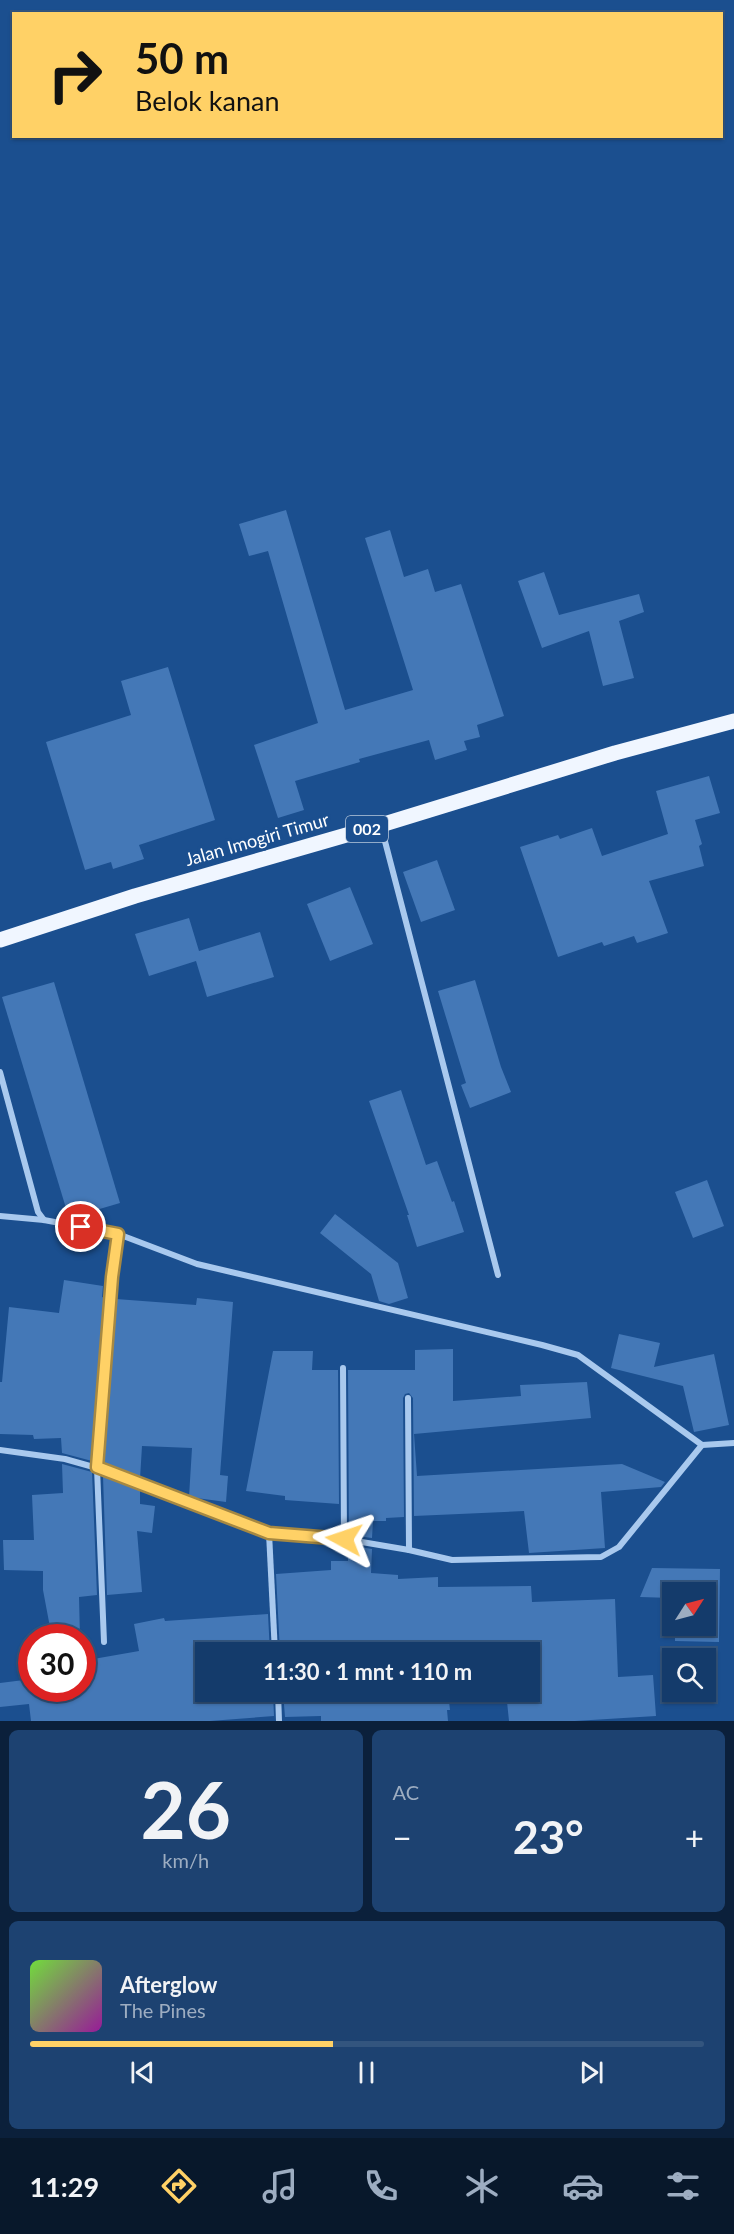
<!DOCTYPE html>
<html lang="id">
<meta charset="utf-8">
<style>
:root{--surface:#143b6b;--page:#1d4271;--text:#f1f3f6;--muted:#9dadc1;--line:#33557e;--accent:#ffd166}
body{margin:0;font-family:Lato,sans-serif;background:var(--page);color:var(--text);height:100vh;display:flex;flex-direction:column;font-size:22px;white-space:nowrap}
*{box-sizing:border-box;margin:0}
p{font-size:20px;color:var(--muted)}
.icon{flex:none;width:33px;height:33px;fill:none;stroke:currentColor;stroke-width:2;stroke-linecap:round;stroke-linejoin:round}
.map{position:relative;height:1721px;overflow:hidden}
.details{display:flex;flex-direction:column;gap:9px;padding:9px;background:#0b203b;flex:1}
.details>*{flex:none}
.guide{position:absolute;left:12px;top:12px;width:711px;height:126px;border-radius:0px;box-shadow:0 2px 4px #0004,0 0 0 2px var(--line);background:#ffd166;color:#111;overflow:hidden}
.needle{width:39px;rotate:54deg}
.fabs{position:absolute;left:662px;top:1582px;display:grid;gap:12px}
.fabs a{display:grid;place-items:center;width:54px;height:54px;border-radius:0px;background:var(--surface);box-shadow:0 2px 4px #0004,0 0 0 2px var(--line);font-size:30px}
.speed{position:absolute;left:18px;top:1624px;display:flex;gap:12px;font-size:30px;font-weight:700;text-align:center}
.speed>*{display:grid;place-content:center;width:78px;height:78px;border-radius:50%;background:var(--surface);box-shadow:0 2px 4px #0004,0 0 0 2px var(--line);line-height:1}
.speed .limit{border:9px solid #d22;background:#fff;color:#111}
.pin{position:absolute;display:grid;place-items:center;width:51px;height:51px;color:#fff;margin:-26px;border:3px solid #fff;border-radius:50%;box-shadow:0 2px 6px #0007}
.me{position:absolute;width:66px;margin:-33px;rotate:275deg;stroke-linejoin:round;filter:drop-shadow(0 0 4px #0008)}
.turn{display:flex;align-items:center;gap:21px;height:126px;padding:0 24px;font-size:27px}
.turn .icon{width:78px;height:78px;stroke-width:2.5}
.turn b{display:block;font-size:42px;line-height:51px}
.big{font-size:45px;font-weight:700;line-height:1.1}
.details .card{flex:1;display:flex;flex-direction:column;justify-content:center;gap:9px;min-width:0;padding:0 21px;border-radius:9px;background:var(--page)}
.details .dial{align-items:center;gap:0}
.dial b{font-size:78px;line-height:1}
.song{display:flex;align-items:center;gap:18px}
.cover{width:72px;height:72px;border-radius:9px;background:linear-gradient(135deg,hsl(100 70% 55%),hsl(300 70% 35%))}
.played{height:6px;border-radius:3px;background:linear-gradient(90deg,var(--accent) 45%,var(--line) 45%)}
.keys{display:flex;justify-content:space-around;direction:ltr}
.heat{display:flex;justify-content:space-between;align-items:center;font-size:33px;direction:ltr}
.details .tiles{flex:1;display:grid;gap:9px;grid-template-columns:1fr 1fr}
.card:last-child{grid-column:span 2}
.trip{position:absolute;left:195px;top:1642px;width:345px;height:60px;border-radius:0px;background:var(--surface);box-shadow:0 2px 4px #0004,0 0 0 2px var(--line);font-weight:700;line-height:60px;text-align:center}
.dock{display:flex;height:96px;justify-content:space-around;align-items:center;background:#08182b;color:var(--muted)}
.dock .icon{width:42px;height:42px}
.dock .current{color:var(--accent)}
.dock b{font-size:27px;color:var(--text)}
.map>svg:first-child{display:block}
.building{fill:#4478b7}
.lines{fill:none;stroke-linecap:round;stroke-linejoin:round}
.minor{stroke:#a9c9ee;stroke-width:6}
.primary{stroke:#f0f6ff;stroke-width:15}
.route-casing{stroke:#a68842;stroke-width:15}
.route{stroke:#ffd166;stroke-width:10}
.labels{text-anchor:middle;stroke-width:6;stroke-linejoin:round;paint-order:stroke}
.shield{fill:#1b4f8f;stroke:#bbcadd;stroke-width:1.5}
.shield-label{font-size:16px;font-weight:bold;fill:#fff}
.street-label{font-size:18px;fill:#fff;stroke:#1b4f8f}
</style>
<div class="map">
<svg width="734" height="1721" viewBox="0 0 734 1721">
<rect width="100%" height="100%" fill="#1b4f8f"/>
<g class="building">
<polygon points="286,510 345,710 413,690 365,538 390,530 404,577 428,569 435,592 461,584 504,716 477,725 480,737 464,741 467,750 435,760 429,740 359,759 360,762 295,781 304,810 278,818 254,745 318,723 268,551 249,556 239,524"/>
<polygon points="544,572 559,615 639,594 644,612 619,621 634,678 603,686 589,631 542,648 518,581"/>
<polygon points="168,667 215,820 139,845 144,859 113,869 111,862 85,870 46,742 131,715 121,681"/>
<polygon points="709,776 720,813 695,820 702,844 699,846 704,866 649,881 668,933 637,943 634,936 604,946 602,942 558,957 520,847 558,835 560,839 592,828 602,856 668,834 656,791"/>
<polygon points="437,860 455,910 421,922 403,872"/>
<polygon points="350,887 373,944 330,961 307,904"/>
<polygon points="189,918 199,951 260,932 274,977 207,997 196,961 149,976 135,934"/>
<polygon points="475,980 501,1067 511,1092 470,1108 461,1085 466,1083 438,991"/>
<polygon points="54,982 120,1203 69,1218 2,997"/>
<polygon points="401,1090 426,1165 437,1161 452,1202 454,1201 464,1232 417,1247 407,1215 409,1215 369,1101"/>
<polygon points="707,1180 724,1226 693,1238 675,1192"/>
<polygon points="335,1214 398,1263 408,1298 389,1304 379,1301 371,1274 320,1233"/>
<polygon points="64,1280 103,1286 102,1297 105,1298 92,1461 62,1453 61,1438 34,1439 33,1435 0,1434 0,1382 2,1382 9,1307 59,1313"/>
<polygon points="197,1298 233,1302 220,1475 228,1476 226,1502 189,1497 192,1448 142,1446 140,1479 103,1464 116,1299 196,1305"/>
<polygon points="619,1334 660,1343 654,1367 714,1354 729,1425 694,1432 683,1386 611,1368"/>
<polygon points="453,1349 453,1401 521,1396 520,1385 587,1382 591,1418 414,1434 417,1476 622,1464 665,1482 661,1487 601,1492 605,1548 529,1553 524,1511 414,1516 413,1398 409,1393 405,1394 403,1398 404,1517 386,1518 386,1521 373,1521 372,1538 349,1535 348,1370 415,1370 415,1350"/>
<polygon points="273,1351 313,1351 312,1370 338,1370 339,1504 285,1500 285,1496 246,1491"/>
<polygon points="62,1464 92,1472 97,1595 79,1597 80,1638 52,1638 43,1590 43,1571 4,1570 3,1540 34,1540 32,1495 63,1493"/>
<polygon points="103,1476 140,1490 140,1504 155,1506 152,1533 137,1531 142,1592 107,1595"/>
<polygon points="348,1545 372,1549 371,1573 398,1575 398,1579 438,1577 438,1587 531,1586 532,1602 615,1599 618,1677 653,1675 656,1716 575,1721 509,1721 506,1692 530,1692 530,1653 280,1653 276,1574 331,1570 331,1561 348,1561"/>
<polygon points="652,1568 720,1569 719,1642 675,1641 675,1626 705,1626 705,1593 672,1593 672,1598 640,1597"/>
<polygon points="268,1614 270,1653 206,1653 206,1692 273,1692 274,1716 210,1721 31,1721 29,1704 0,1707 0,1683 32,1679 32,1689 82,1689 82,1661 139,1651 134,1624 164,1618 165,1621"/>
<polygon points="283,1692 448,1692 450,1710 447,1710 448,1721 321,1721 321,1716 285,1717"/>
</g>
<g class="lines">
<g class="minor">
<polyline points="381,826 498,1275"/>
<polyline points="0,1072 38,1212 44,1220"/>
<polyline points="0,1216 44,1220 118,1234 197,1264 542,1345 578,1355 702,1445"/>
<polyline points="343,1368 344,1539"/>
<polyline points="408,1398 409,1550"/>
<polyline points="0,1450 65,1459 97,1468 269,1533 344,1539 409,1550 452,1560 601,1557 619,1547 702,1445 734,1443"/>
<polyline points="269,1533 275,1653"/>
<polyline points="104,1642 97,1468 112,1277 118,1234"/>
<polyline points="278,1692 279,1721"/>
</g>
<polyline class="primary" points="0,940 135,896 381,825 615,753 734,721"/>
</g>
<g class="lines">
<g class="route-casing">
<polyline id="route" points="81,1227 118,1234 112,1277 97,1467 269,1533 344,1539"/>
</g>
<use href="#route" class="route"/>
</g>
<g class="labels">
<rect class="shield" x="346" y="816" width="42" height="26" rx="4.5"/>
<g class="shield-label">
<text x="367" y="835">002</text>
</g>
<g class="street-label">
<text transform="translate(257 840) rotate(-16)" y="6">Jalan Imogiri Timur</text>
</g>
</g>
</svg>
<div class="fabs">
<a><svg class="needle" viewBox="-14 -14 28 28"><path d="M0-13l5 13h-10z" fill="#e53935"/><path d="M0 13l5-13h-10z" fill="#9dadc1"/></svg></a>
<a><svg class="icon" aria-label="search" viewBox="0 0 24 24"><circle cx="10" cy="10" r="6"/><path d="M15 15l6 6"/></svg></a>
</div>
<div class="speed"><div class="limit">30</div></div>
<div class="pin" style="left:81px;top:1227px;background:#d93025"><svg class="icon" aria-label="arrive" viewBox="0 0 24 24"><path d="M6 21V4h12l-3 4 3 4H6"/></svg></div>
<svg class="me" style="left:344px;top:1539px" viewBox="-20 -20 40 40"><path d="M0-17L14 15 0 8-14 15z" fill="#ffd166" stroke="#fff" stroke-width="4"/></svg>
<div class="trip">11:30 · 1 mnt · 110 m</div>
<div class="guide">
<div class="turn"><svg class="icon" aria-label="right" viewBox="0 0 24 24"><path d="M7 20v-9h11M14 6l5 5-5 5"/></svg><div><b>50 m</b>Belok kanan</div></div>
</div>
</div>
<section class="details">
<div class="tiles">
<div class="card dial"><b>26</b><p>km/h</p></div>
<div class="card"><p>AC</p>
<div class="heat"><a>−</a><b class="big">23°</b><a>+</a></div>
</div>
<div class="card">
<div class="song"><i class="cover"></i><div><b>Afterglow</b><p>The Pines</p></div></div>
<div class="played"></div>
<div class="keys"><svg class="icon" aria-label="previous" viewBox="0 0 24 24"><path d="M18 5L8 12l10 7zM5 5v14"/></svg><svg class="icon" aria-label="pause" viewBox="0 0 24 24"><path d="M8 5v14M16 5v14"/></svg><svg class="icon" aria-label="next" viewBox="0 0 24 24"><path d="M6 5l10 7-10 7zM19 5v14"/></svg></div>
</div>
</div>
</section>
<nav class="dock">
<b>11:29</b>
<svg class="icon current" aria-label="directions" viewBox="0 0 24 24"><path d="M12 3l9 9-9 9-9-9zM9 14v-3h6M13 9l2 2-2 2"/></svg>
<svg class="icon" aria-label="music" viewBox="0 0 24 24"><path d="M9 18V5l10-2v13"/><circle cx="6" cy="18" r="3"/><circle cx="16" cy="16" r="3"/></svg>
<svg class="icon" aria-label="phone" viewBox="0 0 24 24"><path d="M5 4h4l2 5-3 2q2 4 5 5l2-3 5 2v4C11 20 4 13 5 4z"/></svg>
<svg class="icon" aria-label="climate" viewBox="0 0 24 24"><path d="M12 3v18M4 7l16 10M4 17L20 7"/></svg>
<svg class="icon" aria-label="car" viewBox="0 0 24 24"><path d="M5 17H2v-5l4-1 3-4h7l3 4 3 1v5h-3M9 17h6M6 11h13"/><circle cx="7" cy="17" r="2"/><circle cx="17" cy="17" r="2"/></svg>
<svg class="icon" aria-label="filters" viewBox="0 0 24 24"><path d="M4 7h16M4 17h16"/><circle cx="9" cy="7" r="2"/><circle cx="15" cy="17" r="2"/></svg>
</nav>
